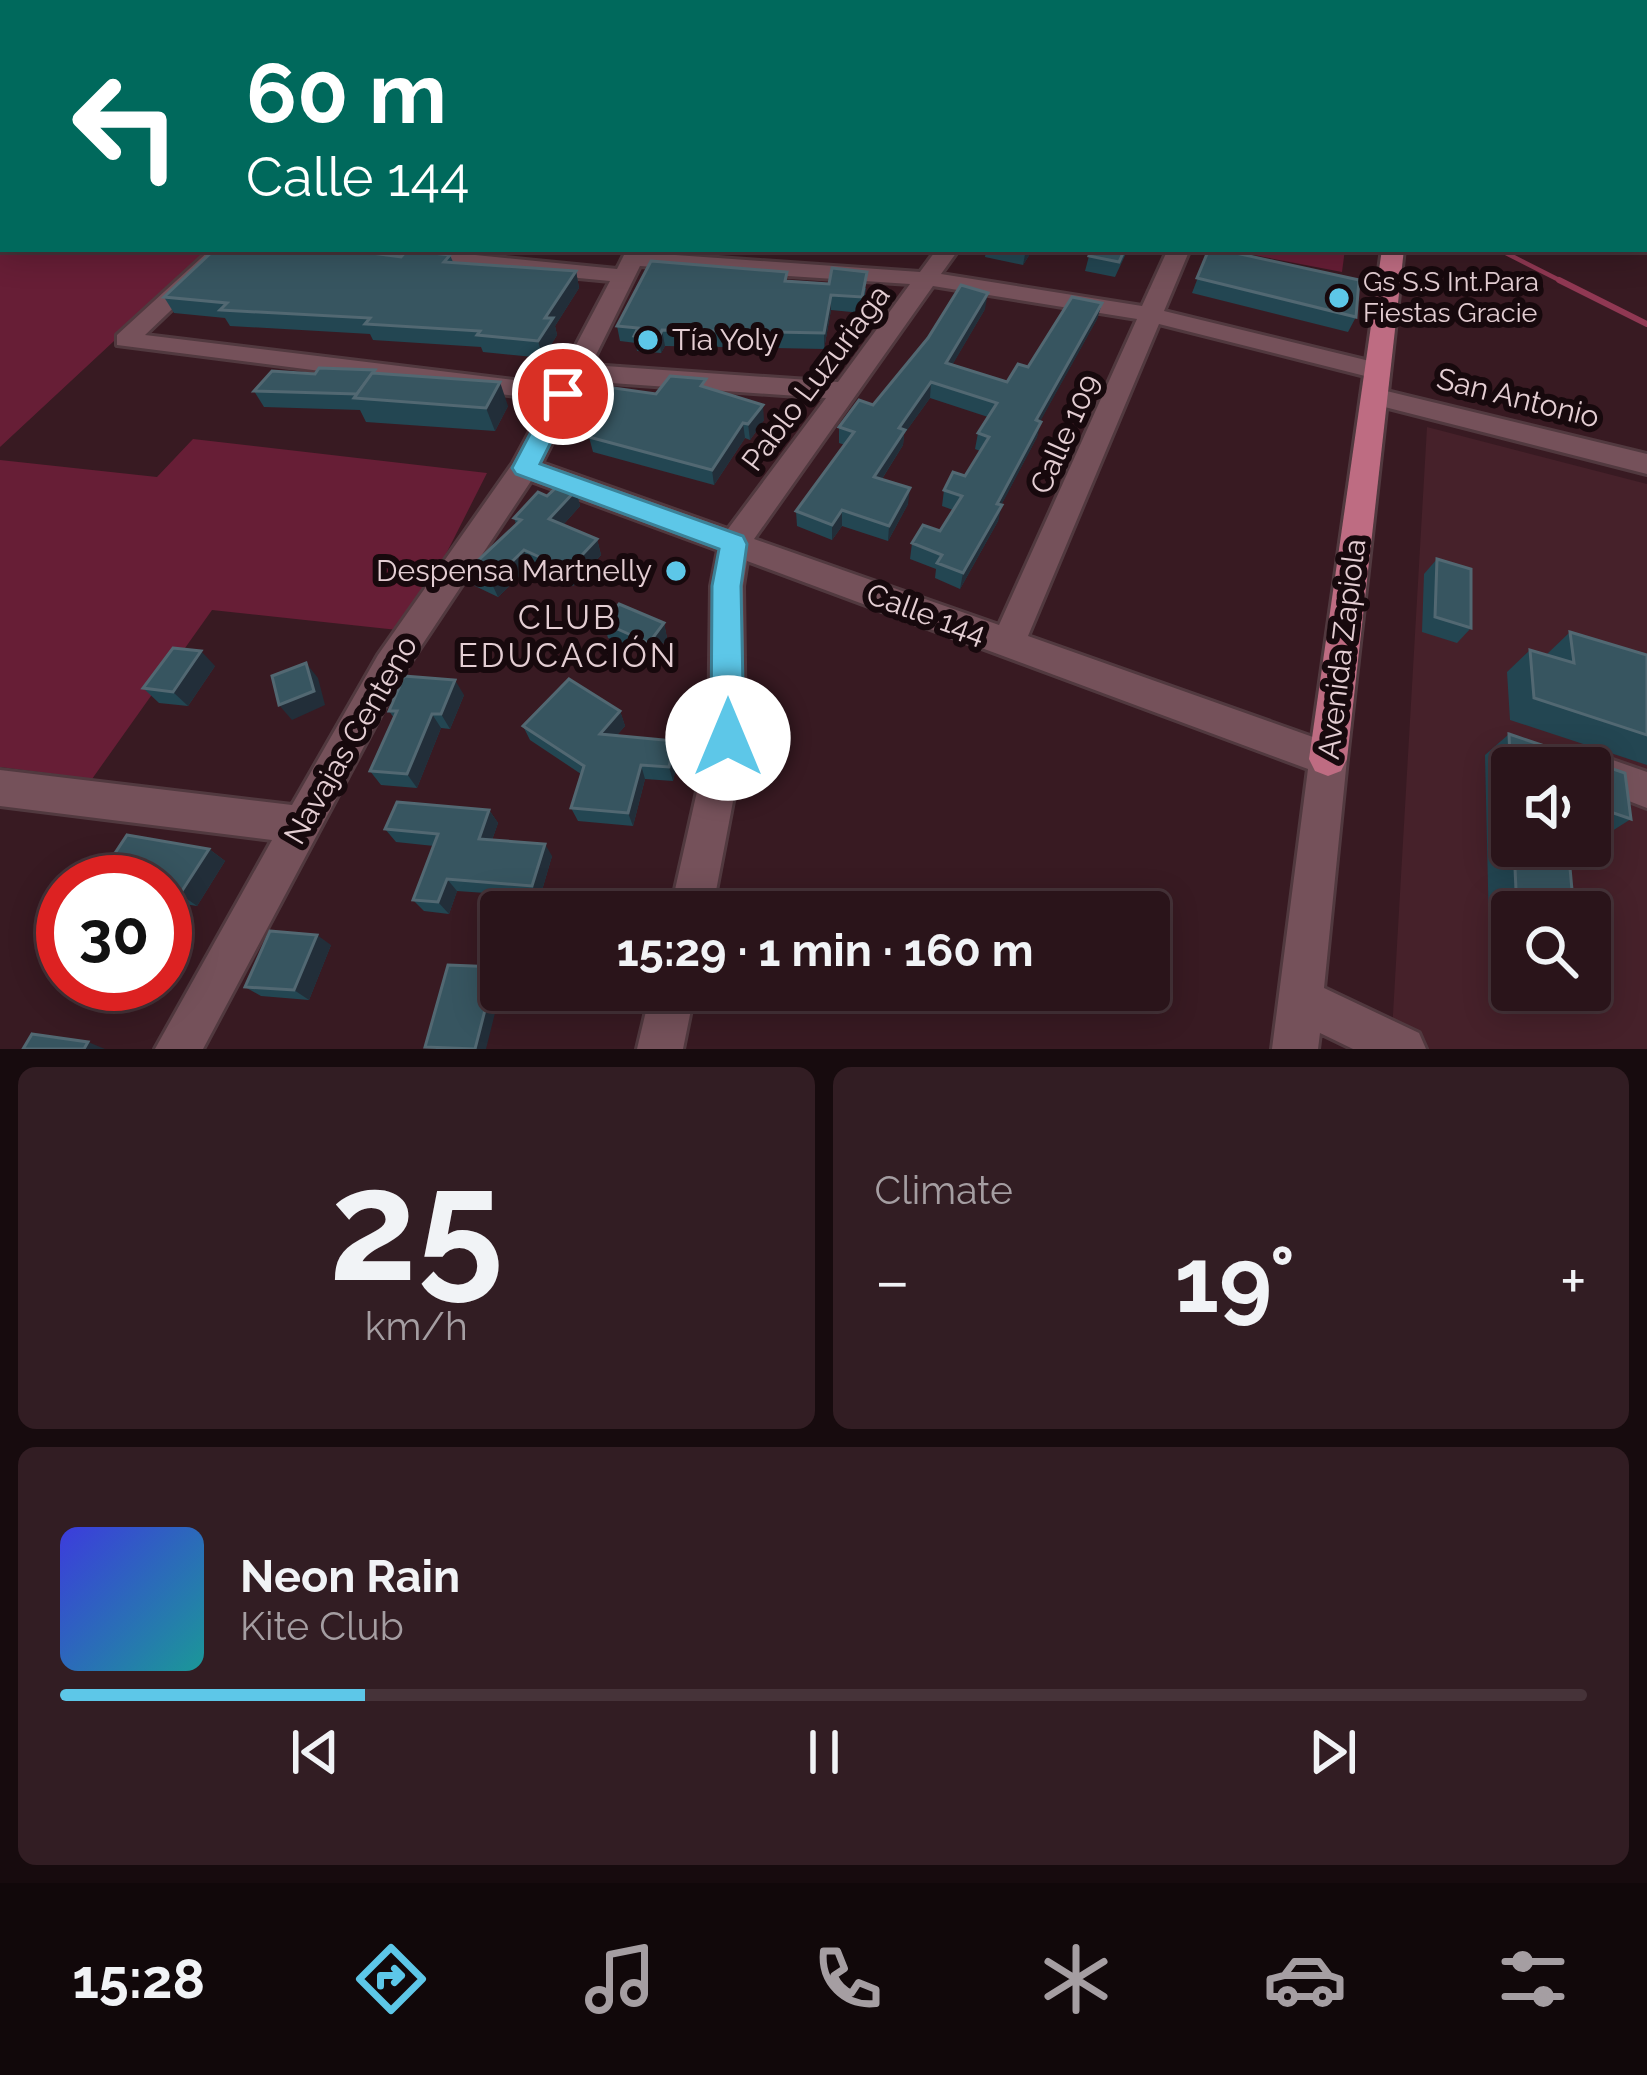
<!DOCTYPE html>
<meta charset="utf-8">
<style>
:root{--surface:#2a141a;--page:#321d23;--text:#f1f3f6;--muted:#a59ea2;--line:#463339;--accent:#5dc7e8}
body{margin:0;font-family:Raleway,sans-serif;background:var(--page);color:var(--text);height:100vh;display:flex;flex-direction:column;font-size:45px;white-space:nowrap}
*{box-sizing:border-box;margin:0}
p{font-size:39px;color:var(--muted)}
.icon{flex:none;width:66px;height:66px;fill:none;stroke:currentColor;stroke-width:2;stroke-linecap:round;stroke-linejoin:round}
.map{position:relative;height:1049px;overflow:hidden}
.drawer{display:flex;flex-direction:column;gap:18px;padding:18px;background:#170b0e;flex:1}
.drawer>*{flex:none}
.banner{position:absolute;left:0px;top:0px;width:1647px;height:252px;box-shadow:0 6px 30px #0003,0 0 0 3px var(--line);background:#00695c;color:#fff;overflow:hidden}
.buttons{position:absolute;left:1491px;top:747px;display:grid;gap:24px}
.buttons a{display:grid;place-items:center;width:120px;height:120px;border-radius:12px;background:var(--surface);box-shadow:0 6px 30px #0003,0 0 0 3px var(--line);font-size:60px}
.speed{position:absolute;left:36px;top:855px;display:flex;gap:24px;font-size:60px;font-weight:700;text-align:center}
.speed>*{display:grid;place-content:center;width:156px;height:156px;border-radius:50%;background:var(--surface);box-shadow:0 6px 30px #0003,0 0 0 3px var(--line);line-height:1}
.speed .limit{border:18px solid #d22;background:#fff;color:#111}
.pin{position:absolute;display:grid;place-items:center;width:102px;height:102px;color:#fff;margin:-51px;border:6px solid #fff;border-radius:50%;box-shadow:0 3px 12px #0007}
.me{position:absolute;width:132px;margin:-66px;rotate:0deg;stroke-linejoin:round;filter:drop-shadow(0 0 9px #0008)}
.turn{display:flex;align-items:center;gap:42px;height:252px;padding:0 48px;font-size:54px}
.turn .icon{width:156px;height:156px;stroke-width:2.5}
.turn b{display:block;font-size:84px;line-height:102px}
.big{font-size:90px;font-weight:700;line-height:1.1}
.drawer .tile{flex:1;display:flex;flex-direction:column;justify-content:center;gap:18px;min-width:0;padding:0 42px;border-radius:18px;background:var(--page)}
.drawer .dial{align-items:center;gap:0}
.dial b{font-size:156px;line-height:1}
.song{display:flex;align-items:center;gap:36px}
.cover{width:144px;height:144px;border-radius:18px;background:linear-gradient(135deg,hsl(240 70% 55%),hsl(180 70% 35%))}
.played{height:12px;border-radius:6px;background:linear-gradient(90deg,var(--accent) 20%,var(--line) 20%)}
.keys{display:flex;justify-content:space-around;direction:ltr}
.heat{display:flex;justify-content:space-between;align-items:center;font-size:66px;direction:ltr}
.drawer .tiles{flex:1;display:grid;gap:18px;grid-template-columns:1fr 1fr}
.tile:last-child{grid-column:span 2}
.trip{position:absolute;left:480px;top:891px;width:690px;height:120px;border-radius:12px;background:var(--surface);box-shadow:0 6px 30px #0003,0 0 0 3px var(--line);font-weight:700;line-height:120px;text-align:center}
.tab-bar{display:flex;height:192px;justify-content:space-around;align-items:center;background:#11080a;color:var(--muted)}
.tab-bar .icon{width:84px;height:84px}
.tab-bar .on{color:var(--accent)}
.tab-bar b{font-size:54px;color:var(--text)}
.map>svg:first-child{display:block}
.built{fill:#46212a;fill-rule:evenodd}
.green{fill:#671e36}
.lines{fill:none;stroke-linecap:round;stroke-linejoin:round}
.stream-far1{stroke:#903853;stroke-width:4.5}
.stream{stroke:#903853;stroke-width:6}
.minor-casing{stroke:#51393f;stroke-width:6}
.major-casing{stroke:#51393f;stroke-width:6}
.minor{fill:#75515a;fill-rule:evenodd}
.major{fill:#be6c82;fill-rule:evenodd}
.wall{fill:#234652}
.shaded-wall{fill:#222e39}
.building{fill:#375560;stroke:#526872;stroke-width:3}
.route{fill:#5dc7e8;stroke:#3c8197;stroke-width:3}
.poi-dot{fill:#5dc7e8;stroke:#17090d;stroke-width:4.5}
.labels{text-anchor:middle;stroke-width:12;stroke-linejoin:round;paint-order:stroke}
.far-poi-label{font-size:27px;fill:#e4ced3;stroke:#17090d;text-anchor:start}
.poi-label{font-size:30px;fill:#e4ced3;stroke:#17090d;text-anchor:start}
.street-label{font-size:30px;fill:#e4ced3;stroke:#17090d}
.neighbourhood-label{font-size:33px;letter-spacing:3px;fill:#e4ced3;stroke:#17090d}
</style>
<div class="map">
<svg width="1647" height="1049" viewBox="0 0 1647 1049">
<rect width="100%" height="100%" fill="#381a22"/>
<path class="built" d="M1427 427 1647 484V1049H1391ZM1512 768H1590V846H1512ZM1512 912H1590V990H1512Z"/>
<g class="green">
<polygon points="0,210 3,249 213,249 0,447"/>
<polygon points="1222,249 1345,249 1342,272"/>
<polygon points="193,439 487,473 407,631 212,610 92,779 0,767 0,460 157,477"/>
</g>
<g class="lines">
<polyline class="stream-far1" points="1498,249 1565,283"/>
<polyline class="stream" points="1559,280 1647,324"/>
<g class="minor-casing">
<g id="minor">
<polygon points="665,0 703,0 705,3 667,3"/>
<polygon points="1002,0 1027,0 1029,3 1002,3"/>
<polygon points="1204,0 1218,0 1220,3 1206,3"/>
<polygon points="1553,0 1587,0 1585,3"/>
<polygon points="1625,0 1639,0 1640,3 1626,3"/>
<rect x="1644" y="78" width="3" height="10"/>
<polygon points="0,118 3,118 0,130"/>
<path d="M211 249H235L145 335 555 385 610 281 348 256 337 249H415L617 269 627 249H649L647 253 920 272 937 249H959L941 274 1142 306 1168 249H1190L1164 311 1386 365 1390 371 1377 379 1159 324 1028 636 1341 747 1347 759 1324 988 1419 1033 1426 1049H1353L1320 1033 1318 1049H1272L1308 769 747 561 743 586 745 738 712 912H670L709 738 711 586 718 550 531 481 402 675 203 1049H155L272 840 0 806V770L292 805 378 655 513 463 547 400 117 345V335ZM640 266 910 284 838 382 591 365ZM933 286 1137 319 999 625 754 539ZM583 381 826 398 728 529 542 463Z"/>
<polygon points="1374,388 1647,454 1647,474 1365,402 1361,396 1365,390"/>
<polygon points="1590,752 1647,772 1647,808 1590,786 1590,768 1572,768 1577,757"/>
<polygon points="651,990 695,990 683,1049 637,1049"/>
</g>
</g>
<g class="major-casing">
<g id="major">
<rect x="1417" y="0" width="14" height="3"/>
<polygon points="1382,249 1404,249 1347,759 1341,771 1328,776 1315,771 1309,759"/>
</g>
</g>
<use href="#minor" class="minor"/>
<use href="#major" class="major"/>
</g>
<g class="wall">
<rect x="825" y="0" width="37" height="3"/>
<rect x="909" y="0" width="26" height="3"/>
<polygon points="1033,0 1130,0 1130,2 1061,1 1061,3 1033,3"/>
<polygon points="1591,0 1628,0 1626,3 1594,3"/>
<polygon points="823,249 855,249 854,255 823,254"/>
<polygon points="986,249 1033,249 1023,265 985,257"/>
<polygon points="1128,249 1115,277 1085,271 1089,256"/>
<polygon points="1209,249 1240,254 1356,317 1348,332 1192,293"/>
<polygon points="348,251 401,257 450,255 453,262 576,271 579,288 555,326 557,335 543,358 483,352 481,347 373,340 370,334 230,326 225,318 174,313 164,297"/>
<polygon points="788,281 866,288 862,313 831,310 824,349 665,346 661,353 637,351 636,343 620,341 617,326"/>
<polygon points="1102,303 1097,319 1040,421 1037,437 1001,505 998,521 960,589 935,578 936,569 910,559 912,543 940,531 953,510 942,506 944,490 965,476 980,451 975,449 978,433 988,417 930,398 904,434 903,445 882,479 908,504 888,541 842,526 832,540 797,526 796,511 845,445 839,443 839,427 873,405 985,309 952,365 1007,382 1028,367"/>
<polygon points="376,373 508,406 495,431 366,422 360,410 264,407 254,391 315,374"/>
<polygon points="708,388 764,420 750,440 745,438 714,485 593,452 589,437 591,433 578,431 574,416 656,394"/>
<polygon points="576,490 580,506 563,525 597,539 601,555 573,586 530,566 498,597 475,586 468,570 516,524 514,518 547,496"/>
<polygon points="1437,559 1471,628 1457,643 1422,632 1424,574"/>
<polygon points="604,623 664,623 667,638 653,658 608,638"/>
<polygon points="1570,632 1647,654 1647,765 1510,720 1507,672 1530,650 1546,655"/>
<polygon points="215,666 188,706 159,703 143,688"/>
<polygon points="464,695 450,729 441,728 417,788 381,785 370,771 394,718 389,711"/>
<polygon points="620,711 625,726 616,736 679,755 673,781 645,779 633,826 578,821 571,808 581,774 530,740 523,726"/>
<polygon points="1509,734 1625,773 1631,819 1601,838 1590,834 1590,768 1512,768 1512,846 1568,846 1574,912 1512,912 1512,939 1489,930 1485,755"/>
<polygon points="489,810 498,823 492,840 552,856 540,897 457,891 449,914 424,911 413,900 434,846 396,842 385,829"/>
<polygon points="209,849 225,861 197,906 172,902 165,913 165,882"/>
<polygon points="331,945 309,1000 261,996 245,987"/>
</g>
<g class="shaded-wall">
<polygon points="1026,249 1033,249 1023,265"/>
<polygon points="576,271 579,288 555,326 557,335 543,358 538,341 545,318"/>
<polygon points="988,293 985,309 944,379 946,363"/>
<polygon points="831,295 831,310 824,349 824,333"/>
<polygon points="1102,303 1097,319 1032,436 1036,420"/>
<polygon points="662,330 665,346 661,353 659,338"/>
<polygon points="500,382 508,406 495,431 486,408"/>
<polygon points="931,382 930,398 904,434 903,445 873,493 874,477 899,428"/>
<polygon points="763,405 764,420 750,440 748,424"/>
<polygon points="1041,422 1037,437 996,515 1002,505 998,521 960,589 963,573"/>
<polygon points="743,423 745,438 714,485 712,470"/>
<polygon points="910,488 908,504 888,541 889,526"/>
<polygon points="576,490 580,506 554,535 549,519"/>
<polygon points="842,510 842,526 832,540 832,525"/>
<polygon points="597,539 601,555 573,586 568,570"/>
<polygon points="524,550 530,566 498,597 491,582"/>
<polygon points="664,623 667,638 653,658 649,643"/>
<polygon points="201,651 215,666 188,706 173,692"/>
<polygon points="306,663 318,678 325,705 292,720 279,705"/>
<polygon points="455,680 464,695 450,729 441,714"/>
<polygon points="620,711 625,726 605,749 600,734"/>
<polygon points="432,714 441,728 417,788 407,774"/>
<polygon points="675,741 679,755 673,781 669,767"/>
<polygon points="641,765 645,779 633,826 628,813"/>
<polygon points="489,810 498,823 488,851 479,839"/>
<polygon points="545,844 552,856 540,897 532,886"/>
<polygon points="209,849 225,861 197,906 180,894"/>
<polygon points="447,879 457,891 449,914 438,902"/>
<polygon points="165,898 172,902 165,913"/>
<polygon points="317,935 331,945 309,1000 294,990"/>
<polygon points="496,967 501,972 501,989 486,1049 475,1049"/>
<polygon points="88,1042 105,1049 84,1049"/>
</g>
<g class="building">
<polygon points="257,0 460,0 457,3 252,3"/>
<polygon points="1034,0 1060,0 1061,3 1034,3"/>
<polygon points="1366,0 1381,0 1382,3 1365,3"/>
<polygon points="215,249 342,249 401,257 407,250 450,255 444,262 576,271 545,318 553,318 538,341 477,335 480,331 365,324 370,318 220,310 227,303 164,297"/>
<polygon points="1092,249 1125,249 1119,262 1089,256"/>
<polygon points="1209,249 1242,249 1240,254 1359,280 1356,317 1197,278"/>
<polygon points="651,261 787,272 785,281 829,284 832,268 867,272 862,297 831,295 824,333 662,330 659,338 634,336 638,328 617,326"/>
<polygon points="961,285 988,293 946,363 1007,382 1018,364 1028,367 1072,297 1102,303 1036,420 1041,422 997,504 1002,505 963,573 937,563 942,555 912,543 923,525 940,531 962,496 944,490 953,472 965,476 989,437 978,433 997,403 931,382 899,428 905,430 874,477 910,488 889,526 842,510 832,525 796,511 854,432 839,427 859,400 873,405 928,338"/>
<polygon points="319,368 375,370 357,394 254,391 272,371 315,374"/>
<polygon points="372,373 500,382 486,408 354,398"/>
<polygon points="670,376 706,379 701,386 763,405 748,424 743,423 712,470 589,437 599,419 574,416 593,385 656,394"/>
<polygon points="561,483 576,490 549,519 597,539 568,570 524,550 491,582 468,570 521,520 514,518 538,492 547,496"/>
<polygon points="1437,559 1471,569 1471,628 1435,617"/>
<polygon points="619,604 664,623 649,643 604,623"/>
<polygon points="1570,632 1647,655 1647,735 1534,698 1530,650 1574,663"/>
<polygon points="173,648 201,651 173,692 143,688"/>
<polygon points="306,663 314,691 279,705 272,676"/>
<polygon points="404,676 455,680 441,714 432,714 407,774 370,771 397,711 389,711"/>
<polygon points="569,679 620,711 600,734 675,741 669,767 641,765 628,813 571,808 584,766 523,726"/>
<polygon points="1509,734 1625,773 1631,819 1590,805 1590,768 1512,768 1512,804"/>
<polygon points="397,802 489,810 479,839 545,844 532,886 447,879 438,902 413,900 438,834 385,829"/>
<polygon points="127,835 209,849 180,894 165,892 165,882 96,882"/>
<polygon points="1514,846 1568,846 1574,912 1517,912"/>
<polygon points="63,930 63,945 53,944"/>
<polygon points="270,931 317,935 294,990 245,987"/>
<polygon points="448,965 496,967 475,1049 425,1047"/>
<polygon points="32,1034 88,1042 84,1049 23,1049"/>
</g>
<polygon class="route" points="563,386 575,394 540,464 743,536 747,544 741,586 744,738 739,748 728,753 716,748 711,738 712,586 719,549 516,474 512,468 551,394"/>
<g class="poi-dot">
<circle cx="1339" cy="298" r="12"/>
<circle cx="648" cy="340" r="12"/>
<circle cx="676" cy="571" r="12"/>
</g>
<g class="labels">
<g class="far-poi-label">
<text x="1363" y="291">Gs S.S Int.Para<tspan x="1363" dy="31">Fiestas Gracie</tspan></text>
</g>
<g class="poi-label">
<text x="672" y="350">Tía Yoly</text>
<text x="652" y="581" text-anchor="end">Despensa Martnelly</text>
</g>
<g class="street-label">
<text transform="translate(816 378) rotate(-53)" y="10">Pablo Luzuriaga</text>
<text transform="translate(1518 398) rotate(14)" y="10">San Antonio</text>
<text transform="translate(1065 434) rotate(-66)" y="10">Calle 109</text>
<text transform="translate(926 614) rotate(20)" y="10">Calle 144</text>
<text transform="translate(1342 649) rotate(-83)" y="10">Avenida Zapiola</text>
<text transform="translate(351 740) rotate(-60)" y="10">Navajas Centeno</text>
</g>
<g class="neighbourhood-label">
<text x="568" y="629">CLUB<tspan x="568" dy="38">EDUCACIÓN</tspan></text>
</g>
</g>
</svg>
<div class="buttons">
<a><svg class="icon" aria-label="sound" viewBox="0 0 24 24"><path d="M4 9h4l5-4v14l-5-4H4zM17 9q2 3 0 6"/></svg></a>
<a><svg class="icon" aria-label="search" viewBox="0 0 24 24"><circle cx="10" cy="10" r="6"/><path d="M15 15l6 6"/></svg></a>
</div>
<div class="speed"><div class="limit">30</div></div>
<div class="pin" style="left:563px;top:394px;background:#d93025"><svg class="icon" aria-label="arrive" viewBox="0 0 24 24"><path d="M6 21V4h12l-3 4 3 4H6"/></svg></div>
<svg class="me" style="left:728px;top:738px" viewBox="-20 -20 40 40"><circle r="19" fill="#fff"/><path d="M0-13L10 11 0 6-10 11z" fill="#5dc7e8"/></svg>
<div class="trip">15:29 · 1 min · 160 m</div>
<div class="banner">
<div class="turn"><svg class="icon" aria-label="left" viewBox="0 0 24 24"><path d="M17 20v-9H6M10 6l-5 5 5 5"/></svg><div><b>60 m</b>Calle 144</div></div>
</div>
</div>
<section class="drawer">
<div class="tiles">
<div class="tile dial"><b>25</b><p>km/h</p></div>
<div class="tile"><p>Climate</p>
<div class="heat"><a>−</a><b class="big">19°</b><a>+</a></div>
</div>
<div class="tile">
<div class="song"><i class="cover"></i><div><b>Neon Rain</b><p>Kite Club</p></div></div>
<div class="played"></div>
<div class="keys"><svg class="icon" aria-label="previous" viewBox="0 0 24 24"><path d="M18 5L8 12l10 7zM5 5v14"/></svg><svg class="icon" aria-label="pause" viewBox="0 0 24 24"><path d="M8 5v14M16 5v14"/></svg><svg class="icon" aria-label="next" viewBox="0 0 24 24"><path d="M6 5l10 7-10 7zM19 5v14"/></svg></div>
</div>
</div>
</section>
<nav class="tab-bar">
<b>15:28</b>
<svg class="icon on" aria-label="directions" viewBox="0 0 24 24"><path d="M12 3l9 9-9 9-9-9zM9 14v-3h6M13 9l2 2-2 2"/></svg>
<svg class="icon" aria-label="music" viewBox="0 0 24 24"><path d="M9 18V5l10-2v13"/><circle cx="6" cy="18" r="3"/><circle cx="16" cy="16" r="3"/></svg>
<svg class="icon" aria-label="phone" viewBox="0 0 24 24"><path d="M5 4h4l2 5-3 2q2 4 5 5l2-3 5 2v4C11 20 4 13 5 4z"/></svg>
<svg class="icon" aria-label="climate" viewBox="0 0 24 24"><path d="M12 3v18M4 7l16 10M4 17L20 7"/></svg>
<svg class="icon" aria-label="car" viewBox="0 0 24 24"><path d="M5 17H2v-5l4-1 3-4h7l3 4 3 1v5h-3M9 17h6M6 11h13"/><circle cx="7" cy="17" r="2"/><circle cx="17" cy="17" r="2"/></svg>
<svg class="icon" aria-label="filters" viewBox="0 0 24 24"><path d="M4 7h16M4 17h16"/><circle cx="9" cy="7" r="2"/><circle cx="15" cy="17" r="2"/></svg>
</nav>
